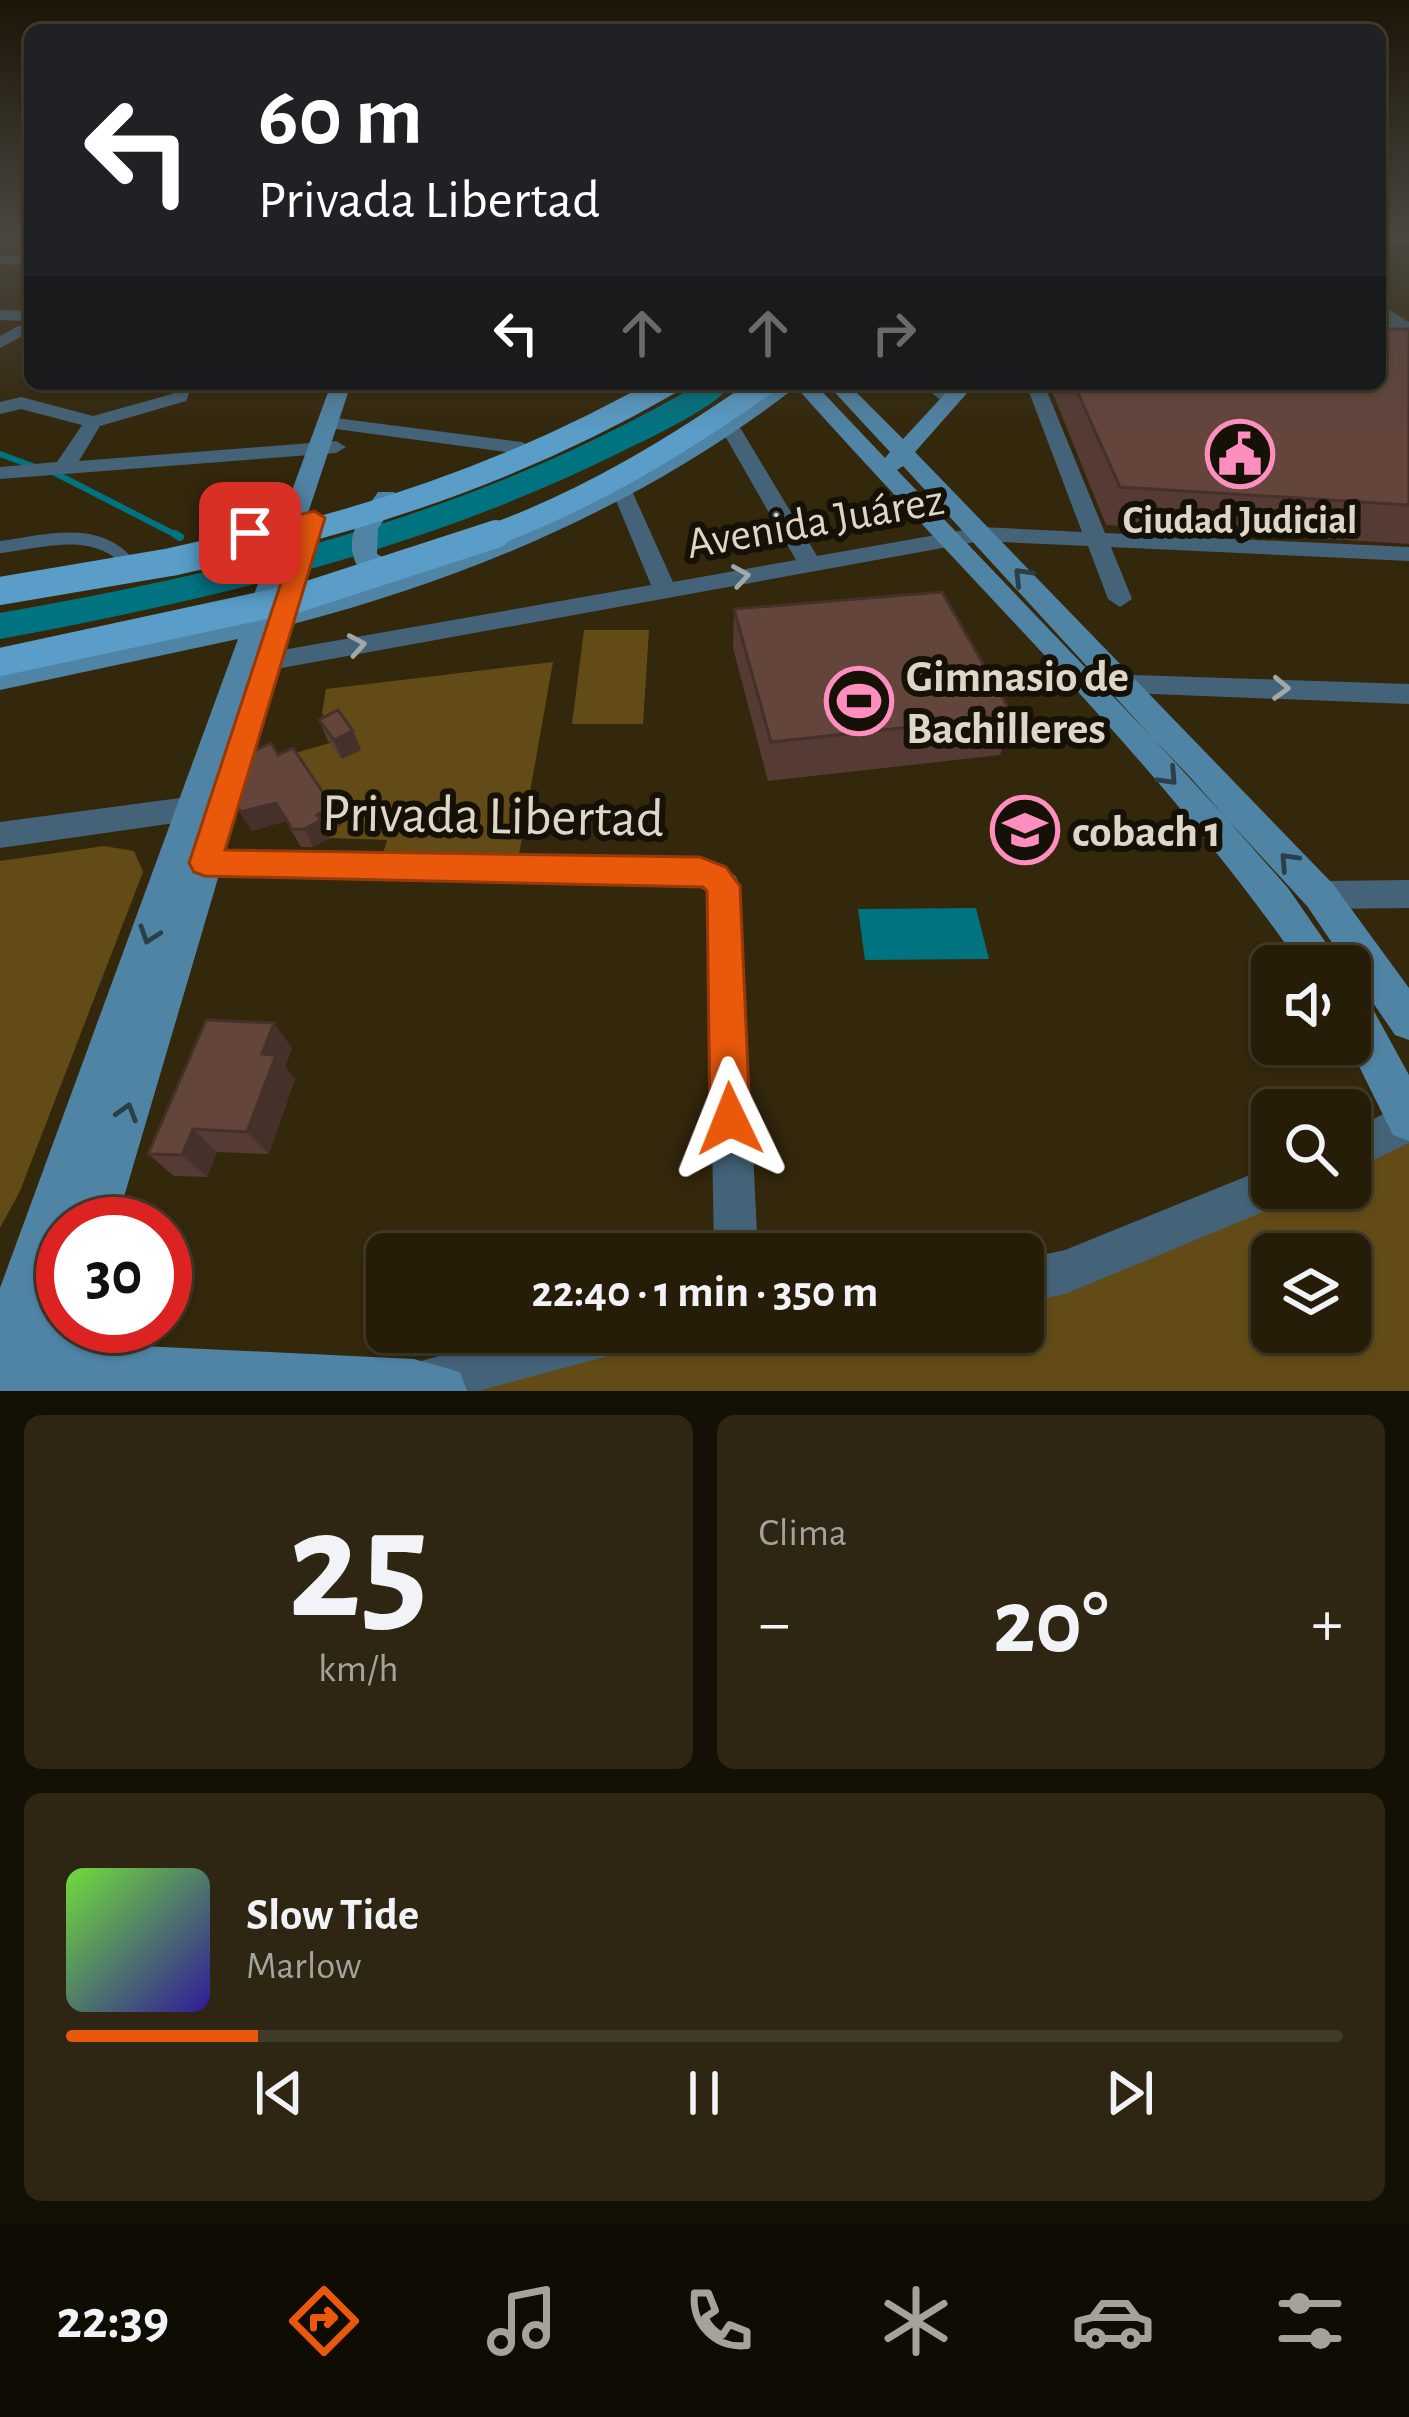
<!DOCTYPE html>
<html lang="es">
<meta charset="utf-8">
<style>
:root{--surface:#261d09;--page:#2e2612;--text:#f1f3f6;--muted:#a4a29c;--line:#423b2a;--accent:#ea580c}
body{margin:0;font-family:"Alegreya Sans",sans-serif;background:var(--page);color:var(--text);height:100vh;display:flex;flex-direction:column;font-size:45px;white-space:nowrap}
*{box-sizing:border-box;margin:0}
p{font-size:39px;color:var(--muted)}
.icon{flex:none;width:66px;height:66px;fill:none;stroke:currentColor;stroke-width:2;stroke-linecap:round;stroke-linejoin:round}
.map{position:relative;height:1391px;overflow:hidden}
.side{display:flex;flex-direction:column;gap:24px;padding:24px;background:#151005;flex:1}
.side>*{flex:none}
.top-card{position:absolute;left:24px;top:24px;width:1362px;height:366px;border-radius:18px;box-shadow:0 3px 9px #0004,0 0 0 3px var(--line);background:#202124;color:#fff;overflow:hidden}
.controls{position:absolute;left:1251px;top:945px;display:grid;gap:24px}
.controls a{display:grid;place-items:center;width:120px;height:120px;border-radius:18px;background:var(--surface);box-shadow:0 3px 9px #0004,0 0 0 3px var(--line);font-size:60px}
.speed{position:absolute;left:36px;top:1197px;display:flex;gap:24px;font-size:60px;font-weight:700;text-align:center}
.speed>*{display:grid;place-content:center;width:156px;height:156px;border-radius:50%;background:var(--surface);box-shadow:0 3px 9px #0004,0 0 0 3px var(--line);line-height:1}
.speed .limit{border:18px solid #d22;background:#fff;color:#111}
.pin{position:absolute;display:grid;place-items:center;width:102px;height:102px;color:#fff;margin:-51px;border-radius:24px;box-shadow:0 6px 18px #0006}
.me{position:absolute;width:132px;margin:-66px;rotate:358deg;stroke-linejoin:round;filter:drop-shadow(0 0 9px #0008)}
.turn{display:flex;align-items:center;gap:42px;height:252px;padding:0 36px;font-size:54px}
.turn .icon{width:156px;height:156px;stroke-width:2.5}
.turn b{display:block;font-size:84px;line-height:102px}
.lanes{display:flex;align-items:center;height:114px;padding:0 36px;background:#0003;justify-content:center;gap:60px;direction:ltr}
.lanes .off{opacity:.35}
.big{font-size:90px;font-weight:700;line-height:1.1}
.side .widget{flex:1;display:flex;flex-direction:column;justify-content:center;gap:18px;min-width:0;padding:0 42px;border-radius:18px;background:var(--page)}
.side .dial{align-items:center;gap:0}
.dial b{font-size:156px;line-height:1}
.song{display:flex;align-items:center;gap:36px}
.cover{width:144px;height:144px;border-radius:18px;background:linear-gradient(135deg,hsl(100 70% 55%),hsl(250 70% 35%))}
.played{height:12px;border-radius:6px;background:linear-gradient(90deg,var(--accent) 15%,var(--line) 15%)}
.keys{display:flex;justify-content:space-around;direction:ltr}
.heat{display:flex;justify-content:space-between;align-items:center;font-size:66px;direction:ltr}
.side .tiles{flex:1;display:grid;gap:24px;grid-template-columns:1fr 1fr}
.widget:last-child{grid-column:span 2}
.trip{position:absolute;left:366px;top:1233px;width:678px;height:120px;border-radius:18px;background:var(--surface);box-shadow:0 3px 9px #0004,0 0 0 3px var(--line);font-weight:700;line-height:120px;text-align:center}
.tabs{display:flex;height:192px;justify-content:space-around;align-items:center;background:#0f0c04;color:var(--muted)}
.tabs .icon{width:84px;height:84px}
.tabs .selected{color:var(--accent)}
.tabs b{font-size:54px;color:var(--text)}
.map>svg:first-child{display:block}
.green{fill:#624b16;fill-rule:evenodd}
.water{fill:#007381}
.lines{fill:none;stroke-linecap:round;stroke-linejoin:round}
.stream-far1{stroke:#007381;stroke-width:6}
.stream{stroke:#007381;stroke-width:8}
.river{fill:#007381;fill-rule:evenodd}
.service-far2{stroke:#446378;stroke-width:8}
.service-far1{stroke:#446378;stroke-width:10}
.service{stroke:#446378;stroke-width:12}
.minor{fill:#446378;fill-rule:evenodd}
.secondary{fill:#5084a5;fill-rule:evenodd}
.primary-bridge-far1{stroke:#599dc8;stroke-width:22}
.primary-bridge{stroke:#599dc8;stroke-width:28}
.wall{fill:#553b34}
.shaded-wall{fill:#45302a}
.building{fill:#63453c;stroke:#45302a;stroke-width:3}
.oneway{stroke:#a0a9a7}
.oneway2{stroke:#2d3f46}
.route{fill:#ea580c;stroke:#983908;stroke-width:3}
.labels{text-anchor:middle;stroke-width:12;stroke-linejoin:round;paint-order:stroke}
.far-poi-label{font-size:39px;font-weight:bold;fill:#ded7c7;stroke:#161106}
.street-label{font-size:45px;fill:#ded7c7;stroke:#161106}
.poi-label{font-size:45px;font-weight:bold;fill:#ded7c7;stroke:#161106;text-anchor:start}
.near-street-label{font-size:54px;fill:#ded7c7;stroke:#161106}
</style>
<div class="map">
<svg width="1409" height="1391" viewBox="0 0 1409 1391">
<rect width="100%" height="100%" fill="#33270c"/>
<g class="green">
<polygon points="584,630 649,630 643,724 572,724"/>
<polygon points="553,662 518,860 382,857 387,840 330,838 326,833 359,813 350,802 332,811 295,753 330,743 327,739 334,736 322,713 326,689"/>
<polygon points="104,846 134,851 143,872 20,1191 0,1228 0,861"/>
<path d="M1409 1121V1391H444L611 1332H1023V1278L1272 1188H1350V1147ZM1272 1254H1350V1332H1272Z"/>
</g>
<polygon class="water" points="976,908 989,959 865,960 858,909"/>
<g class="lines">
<g class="stream-far1">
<polyline points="0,454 38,468"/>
<polyline points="53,472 180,537"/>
</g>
<g class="stream">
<polyline points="175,534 180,537"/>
<polyline points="223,565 239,579"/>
</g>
<path class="river" d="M699 384H733C712 409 654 436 623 451 427 549 215 599 0 639V613C251 569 477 513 699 384Z"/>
<polyline class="service-far2" points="1380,326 1408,328"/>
<polyline class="service-far1" points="929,384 948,400"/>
<path class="service" d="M0 547C42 542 93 525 126 560"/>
<g class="minor">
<rect x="1380" y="236" width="29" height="6"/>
<polygon points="0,256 30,257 30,265 0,264"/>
<polygon points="1380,304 1409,322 1409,334 1380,316"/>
<polygon points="0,310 30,311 30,332 0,348 0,336 28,321 0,320"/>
<polygon points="175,384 193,384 186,401 100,426 79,461 336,441 346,447 336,453 0,479 0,467 57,462 82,425 21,409 0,414 0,402 21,397 93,416 172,394"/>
<polygon points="1026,384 1044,384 1105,533 1409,547 1409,561 1111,547 1132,599 1120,607 1108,599 1088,546 981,541 249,674 236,665 249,656 651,585 612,491 622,485 632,491 673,582 796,560 721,429 731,423 741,429 817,556 981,527 1082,532"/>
<polygon points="328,417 522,442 532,448 522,454 321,427 319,423"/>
<polygon points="1102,674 1409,684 1409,704 1102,692 1089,683"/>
<polygon points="210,794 221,798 225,806 221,814 210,818 0,848 0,822"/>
<polygon points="189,850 700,857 736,876 740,886 758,1254 714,1254 708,893 695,884 189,876 178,872 173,863 178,854"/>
<polygon points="1409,880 1409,908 1320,909 1308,905 1304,895 1308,885 1320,881"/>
<polygon points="1409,1102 1409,1143 1350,1171 1350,1130"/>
<polygon points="1272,1166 1272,1188 1292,1188 1287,1202 1065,1294 1023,1303 1023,1259 1065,1250"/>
<polygon points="524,1332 634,1332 627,1348 611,1355 478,1391 404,1391 400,1382 407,1365"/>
</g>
<g class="secondary">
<path d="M331 384H351L289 570 303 571 307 577 299 605 386 579 359 569C341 538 360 518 378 492H394L398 497 378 529 377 554 410 572 505 537 602 492 695 441 776 384H815L885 458 890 452 827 384H848L903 439 954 384H975L915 452 1333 884 1409 988V1040L1395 1035 1307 906 903 466 897 470 1190 777 1288 888 1342 966H1301C1159 760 963 575 796 387 648 502 474 577 293 624L116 1224H63V1248L46 1299 63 1292V1326H86L80 1343 414 1359 460 1372 467 1391H0V1288L238 639 0 690V670L245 619Z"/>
<polygon points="1350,987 1364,993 1409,1075 1409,1141 1393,1135 1348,1044"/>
</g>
<g class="primary-bridge-far1">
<path d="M283 537C420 503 546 455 669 384"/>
<path d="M487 537C588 501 679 445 766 384"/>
</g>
<g class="primary-bridge">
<polyline points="0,591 171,562 295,534"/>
<polyline points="0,662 302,597 496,534"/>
</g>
</g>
<g class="wall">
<polygon points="1409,329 1409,544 1106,525 1049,384 1380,384"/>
<polygon points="734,609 1013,716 1000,755 768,781 733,648"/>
<polygon points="319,720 353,731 361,750 342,759 327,739"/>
<polygon points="278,755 341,825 327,832 330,838 313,847 301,847 286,821 252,831 231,798"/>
<polygon points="292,1048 285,1067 295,1079 269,1154 217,1152 207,1177 174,1176 148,1154"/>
</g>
<g class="shaded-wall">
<polygon points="353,731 361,750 342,759 334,740"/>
<polygon points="276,803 286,821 252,831 241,812"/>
<polygon points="332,806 341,825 327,832 330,838 313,847 304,829 317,815"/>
<polygon points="274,1023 292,1048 285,1067 295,1079 269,1154 247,1132 262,1054"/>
<polygon points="193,1129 217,1152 207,1177 182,1155"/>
</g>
<g class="building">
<polygon points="1380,329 1409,329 1409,505 1120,487 1074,384 1380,384"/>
<polygon points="942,592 1013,716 771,742 734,609"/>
<polygon points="338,710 353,731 334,740 319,720"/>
<polygon points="271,743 278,755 293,748 332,806 317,815 321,820 304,829 292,829 276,803 241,812 231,798 248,754"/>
<polygon points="206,1020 274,1023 262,1054 276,1055 247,1132 193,1129 182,1155 148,1154"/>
</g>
<defs><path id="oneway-chevron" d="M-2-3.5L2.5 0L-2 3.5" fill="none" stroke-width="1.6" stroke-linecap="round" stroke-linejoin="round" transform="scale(3)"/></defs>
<g class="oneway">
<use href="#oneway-chevron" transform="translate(741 576) rotate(-9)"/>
<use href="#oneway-chevron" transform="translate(357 645) rotate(-10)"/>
<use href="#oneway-chevron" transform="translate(1281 688) rotate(2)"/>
</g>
<g class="oneway2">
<use href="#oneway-chevron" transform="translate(1022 576) rotate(-134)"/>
<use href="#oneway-chevron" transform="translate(1169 777) rotate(47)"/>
<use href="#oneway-chevron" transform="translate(1288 861) rotate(-133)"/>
<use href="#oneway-chevron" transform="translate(149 935) rotate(109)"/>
<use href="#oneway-chevron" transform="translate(127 1112) rotate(-73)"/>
</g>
<linearGradient id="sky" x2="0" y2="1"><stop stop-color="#1c1507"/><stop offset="0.55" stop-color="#4a4740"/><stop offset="1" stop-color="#4a4740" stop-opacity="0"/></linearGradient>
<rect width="1409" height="431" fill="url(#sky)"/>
<polygon class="route" points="314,511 325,518 225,850 700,857 726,867 740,886 750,1119 744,1133 730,1139 716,1133 710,1119 707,891 703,887 205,876 194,872 189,863 299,528 250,540 239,533 242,529"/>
<defs>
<g id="civic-ring" transform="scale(3.45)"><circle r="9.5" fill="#161106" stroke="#fe8ebd" stroke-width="1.5"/><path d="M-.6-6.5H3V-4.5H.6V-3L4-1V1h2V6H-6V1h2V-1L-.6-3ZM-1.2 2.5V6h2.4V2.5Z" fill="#fe8ebd"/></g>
<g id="stadium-ring" transform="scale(3.45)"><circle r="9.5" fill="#161106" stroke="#fe8ebd" stroke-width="1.5"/><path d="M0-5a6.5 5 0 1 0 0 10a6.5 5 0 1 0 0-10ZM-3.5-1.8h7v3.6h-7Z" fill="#fe8ebd"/></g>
<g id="school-ring" transform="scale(3.45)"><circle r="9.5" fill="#161106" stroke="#fe8ebd" stroke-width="1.5"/><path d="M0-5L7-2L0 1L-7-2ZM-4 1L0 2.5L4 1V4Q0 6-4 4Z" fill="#fe8ebd"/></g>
</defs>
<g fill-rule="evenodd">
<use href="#civic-ring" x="1240" y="454"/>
<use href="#stadium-ring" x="859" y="701"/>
<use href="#school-ring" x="1025" y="830"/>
</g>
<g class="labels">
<g class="far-poi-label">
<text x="1240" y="533">Ciudad Judicial</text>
</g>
<g class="street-label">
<text transform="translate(815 520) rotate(-10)" y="16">Avenida Juárez</text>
</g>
<g class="poi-label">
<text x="906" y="691">Gimnasio de<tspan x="906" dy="52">Bachilleres</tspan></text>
<text x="1072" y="846">cobach 1</text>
</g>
<g class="near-street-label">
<text transform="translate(493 814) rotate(1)" y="19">Privada Libertad</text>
</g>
</g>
</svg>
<div class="controls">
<a><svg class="icon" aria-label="sound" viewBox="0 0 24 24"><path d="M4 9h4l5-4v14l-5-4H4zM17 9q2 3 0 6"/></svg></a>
<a><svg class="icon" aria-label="search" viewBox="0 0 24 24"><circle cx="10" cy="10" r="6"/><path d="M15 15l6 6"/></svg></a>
<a><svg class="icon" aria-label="layers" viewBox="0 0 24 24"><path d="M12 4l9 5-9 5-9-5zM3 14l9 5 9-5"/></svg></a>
</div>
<div class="speed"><div class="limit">30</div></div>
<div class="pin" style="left:250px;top:533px;background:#d93025"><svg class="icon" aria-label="arrive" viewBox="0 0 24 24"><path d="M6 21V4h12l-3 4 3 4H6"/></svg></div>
<svg class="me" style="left:730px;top:1119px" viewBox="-20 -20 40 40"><path d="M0-17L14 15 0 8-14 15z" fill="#ea580c" stroke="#fff" stroke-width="4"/></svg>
<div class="trip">22:40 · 1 min · 350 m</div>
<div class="top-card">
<div class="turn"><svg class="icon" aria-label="left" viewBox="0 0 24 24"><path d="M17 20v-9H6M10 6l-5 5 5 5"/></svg><div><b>60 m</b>Privada Libertad</div></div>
<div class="lanes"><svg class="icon" aria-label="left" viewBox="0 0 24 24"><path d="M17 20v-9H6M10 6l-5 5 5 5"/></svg><svg class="icon off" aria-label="ahead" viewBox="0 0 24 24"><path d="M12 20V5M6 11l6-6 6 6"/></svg><svg class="icon off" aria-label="ahead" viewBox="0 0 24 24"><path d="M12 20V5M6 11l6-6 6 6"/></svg><svg class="icon off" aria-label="right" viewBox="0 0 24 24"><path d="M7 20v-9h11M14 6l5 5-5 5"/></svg></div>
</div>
</div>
<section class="side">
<div class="tiles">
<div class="widget dial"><b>25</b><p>km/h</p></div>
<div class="widget"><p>Clima</p>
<div class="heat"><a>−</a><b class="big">20°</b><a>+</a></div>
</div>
<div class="widget">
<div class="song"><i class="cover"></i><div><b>Slow Tide</b><p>Marlow</p></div></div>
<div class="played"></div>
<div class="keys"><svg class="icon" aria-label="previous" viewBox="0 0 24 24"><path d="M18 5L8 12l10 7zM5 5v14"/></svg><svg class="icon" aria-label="pause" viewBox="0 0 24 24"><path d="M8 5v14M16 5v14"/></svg><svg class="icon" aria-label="next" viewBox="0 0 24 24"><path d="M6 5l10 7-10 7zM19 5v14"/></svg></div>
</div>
</div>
</section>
<nav class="tabs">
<b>22:39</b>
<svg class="icon selected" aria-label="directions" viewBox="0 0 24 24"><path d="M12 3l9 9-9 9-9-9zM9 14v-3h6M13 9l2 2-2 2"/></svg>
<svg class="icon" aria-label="music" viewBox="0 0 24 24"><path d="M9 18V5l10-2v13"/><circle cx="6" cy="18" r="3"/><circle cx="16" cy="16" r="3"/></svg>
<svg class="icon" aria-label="phone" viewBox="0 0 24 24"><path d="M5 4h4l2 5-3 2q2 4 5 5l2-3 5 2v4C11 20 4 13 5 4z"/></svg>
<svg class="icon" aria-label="climate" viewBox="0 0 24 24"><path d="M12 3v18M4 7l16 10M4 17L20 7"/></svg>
<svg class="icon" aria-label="car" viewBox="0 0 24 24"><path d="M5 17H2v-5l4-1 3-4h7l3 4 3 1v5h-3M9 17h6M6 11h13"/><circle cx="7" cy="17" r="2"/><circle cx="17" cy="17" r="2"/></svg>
<svg class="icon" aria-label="filters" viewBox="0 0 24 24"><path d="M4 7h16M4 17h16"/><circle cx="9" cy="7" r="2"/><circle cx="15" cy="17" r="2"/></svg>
</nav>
